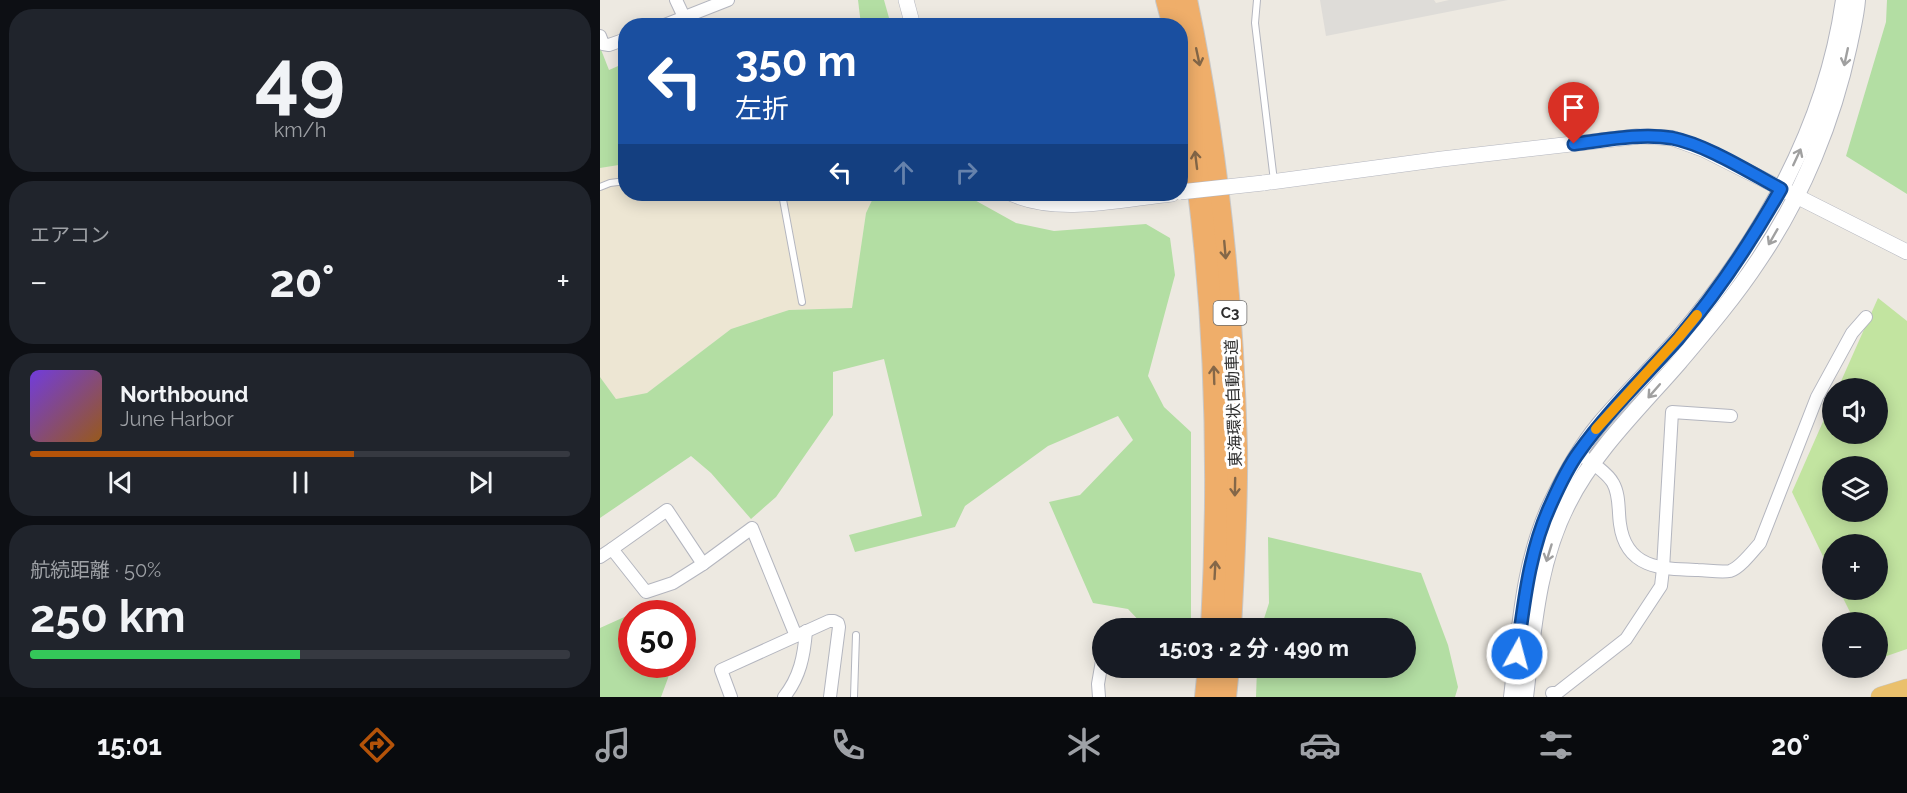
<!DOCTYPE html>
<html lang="ja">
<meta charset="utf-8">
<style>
:root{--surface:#171b24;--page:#20242c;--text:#f1f3f6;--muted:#9ea1a6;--line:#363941;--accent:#b45309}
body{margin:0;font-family:Raleway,"Noto Sans JP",sans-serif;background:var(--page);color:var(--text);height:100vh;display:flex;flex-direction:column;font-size:22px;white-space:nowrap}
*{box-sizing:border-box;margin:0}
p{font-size:20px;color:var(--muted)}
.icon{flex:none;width:33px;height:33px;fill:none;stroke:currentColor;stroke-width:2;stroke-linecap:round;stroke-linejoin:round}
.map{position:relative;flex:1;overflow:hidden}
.side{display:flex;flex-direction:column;gap:9px;padding:9px;background:#0d0f14;width:600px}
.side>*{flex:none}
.hud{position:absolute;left:18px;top:18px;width:570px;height:183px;border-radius:24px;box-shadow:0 3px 15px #0003;background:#1a4fa0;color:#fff;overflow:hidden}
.controls{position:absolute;left:1222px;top:378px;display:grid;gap:12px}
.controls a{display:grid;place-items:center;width:66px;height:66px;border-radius:50%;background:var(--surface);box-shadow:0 3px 15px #0003;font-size:30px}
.speed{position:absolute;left:18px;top:600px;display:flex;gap:12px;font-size:30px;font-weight:700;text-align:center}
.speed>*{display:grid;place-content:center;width:78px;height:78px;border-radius:50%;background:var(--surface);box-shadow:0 3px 15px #0003;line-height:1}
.speed .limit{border:9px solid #d22;background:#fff;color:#111}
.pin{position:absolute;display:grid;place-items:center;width:51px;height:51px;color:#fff;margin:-62px -26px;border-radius:50% 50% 50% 0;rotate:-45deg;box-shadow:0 0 6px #0007}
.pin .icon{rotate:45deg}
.me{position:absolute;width:66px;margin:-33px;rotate:7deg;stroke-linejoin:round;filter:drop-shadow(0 0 4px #0008)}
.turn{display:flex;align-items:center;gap:21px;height:126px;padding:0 18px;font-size:27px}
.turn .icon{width:78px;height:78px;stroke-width:2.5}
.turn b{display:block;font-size:42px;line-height:51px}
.lanes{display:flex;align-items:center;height:57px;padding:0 18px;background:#0003;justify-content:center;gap:30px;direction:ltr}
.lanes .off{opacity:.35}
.big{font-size:45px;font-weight:700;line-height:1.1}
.side .tile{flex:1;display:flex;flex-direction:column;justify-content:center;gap:9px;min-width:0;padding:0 21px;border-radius:24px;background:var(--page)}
.side .dial{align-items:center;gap:0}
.dial b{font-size:78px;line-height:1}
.song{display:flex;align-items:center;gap:18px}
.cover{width:72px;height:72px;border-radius:9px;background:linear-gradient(135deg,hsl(260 70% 55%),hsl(30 70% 35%))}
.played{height:6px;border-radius:3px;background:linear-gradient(90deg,var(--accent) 60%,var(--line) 60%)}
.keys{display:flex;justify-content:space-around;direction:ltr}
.heat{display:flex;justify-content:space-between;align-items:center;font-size:33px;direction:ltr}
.charge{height:9px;border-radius:4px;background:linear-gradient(90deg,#34c759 50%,var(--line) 0)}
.trip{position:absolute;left:492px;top:618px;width:324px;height:60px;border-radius:30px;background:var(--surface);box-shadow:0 3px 15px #0003;font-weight:700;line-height:60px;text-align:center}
.menu{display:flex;height:96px;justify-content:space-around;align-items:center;background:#090b0e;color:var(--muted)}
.menu .icon{width:42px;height:42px}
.menu .active{color:var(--accent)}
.menu b{font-size:27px;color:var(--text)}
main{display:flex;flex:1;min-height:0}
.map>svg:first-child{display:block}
.education{fill:#ede6d3}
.green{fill:#b3dea3}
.pitch{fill:#c2e4a0;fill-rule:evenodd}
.plaza{fill:#dedcd8}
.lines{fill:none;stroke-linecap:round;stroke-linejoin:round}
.service-casing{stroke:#b4b6bf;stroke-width:8}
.minor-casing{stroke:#b4b6bf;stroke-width:14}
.tertiary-casing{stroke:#b4b6bf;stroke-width:16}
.secondary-casing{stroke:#b4b6bf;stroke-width:18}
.trunk-casing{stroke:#c8c8c8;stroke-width:21}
.motorway-casing{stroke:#c8c8c8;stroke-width:24}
.service{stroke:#fff;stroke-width:6}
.minor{stroke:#fff;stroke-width:12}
.tertiary{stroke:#fff;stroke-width:15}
.secondary{stroke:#fff;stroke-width:16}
.trunk{stroke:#eac06c;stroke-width:20}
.motorway{stroke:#efae6a;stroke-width:22}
.tertiary-bridge-casing{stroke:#b4b6bf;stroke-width:16;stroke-linecap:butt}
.tertiary-bridge{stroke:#fff;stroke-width:15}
.oneway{stroke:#846748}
.oneway2{stroke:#a0a0a0}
.route-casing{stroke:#114b97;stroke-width:15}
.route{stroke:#1a73e8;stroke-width:10}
.slow{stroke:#f59e0b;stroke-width:10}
.labels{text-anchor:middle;stroke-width:6;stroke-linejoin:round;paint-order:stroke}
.shield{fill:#fff;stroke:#6c6c6c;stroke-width:1.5}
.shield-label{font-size:15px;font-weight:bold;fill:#2d2d2d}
.street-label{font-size:16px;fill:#2d2d2d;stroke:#fff}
</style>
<main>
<section class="side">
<div class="tile dial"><b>49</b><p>km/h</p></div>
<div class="tile"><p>エアコン</p>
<div class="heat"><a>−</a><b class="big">20°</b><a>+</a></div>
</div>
<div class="tile">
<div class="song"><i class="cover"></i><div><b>Northbound</b><p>June Harbor</p></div></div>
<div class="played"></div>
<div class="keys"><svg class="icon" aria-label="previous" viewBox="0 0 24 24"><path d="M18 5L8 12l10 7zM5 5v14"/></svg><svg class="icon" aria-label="pause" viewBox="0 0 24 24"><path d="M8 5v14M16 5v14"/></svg><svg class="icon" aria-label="next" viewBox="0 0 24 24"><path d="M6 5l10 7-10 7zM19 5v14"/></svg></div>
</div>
<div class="tile"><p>航続距離 · 50%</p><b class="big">250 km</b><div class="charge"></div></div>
</section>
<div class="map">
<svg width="1307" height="697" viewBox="0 0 1307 697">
<rect width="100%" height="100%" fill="#ede9e1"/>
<polygon class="education" points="25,164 26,194 275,194 266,213 252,308 189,310 131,329 47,393 16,399 0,377 0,168"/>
<g class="green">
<polygon points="258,0 284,0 291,25 261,25"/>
<polygon points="1287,0 1307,0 1307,194 1246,156 1286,22"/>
<polygon points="0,47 9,70 25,63 25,164 0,168"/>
<polygon points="275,194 367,194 371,198 416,223 454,231 546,224 570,238 575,275 548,376 564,407 591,432 591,628 546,628 528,609 493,603 449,502 480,495 533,440 518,416 448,446 365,506 355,527 255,552 249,535 322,516 284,359 233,372 233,415 176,497 151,519 111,473 91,456 0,518 0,377 16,399 47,393 131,329 189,310 252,308 266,213"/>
<polygon points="668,537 821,573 848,645 858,687 855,697 656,697 657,668 806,668 806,628 661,628 669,603"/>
<polygon points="31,614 32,664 69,665 71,670 61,697 0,697 0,628"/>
</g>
<path class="pitch" d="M1278 298 1307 321V649L1278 659V622H1255L1239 590H1278V544H1233V577L1192 492 1233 399V434H1278V388H1238ZM1233 466H1278V512H1233Z"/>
<polygon class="plaza" points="720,0 834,0 836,3 849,0 908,0 726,36"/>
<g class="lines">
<g class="service-casing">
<g id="service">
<polyline points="657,0 655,23 674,181"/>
<polyline points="0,187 10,183 26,181"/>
<polyline points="182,194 202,302"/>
<polyline points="254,697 256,635"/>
</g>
</g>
<g class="minor-casing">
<g id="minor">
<polyline points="76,0 84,17"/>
<polyline points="62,26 128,0"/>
<polyline points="0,36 3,44 9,45 26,39"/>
<path d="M978 453C988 460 1007 472 1013 483 1020 495 1018 511 1020 524 1026 569 1062 569 1098 570 1107 570 1121 573 1130 571 1140 568 1153 551 1160 543L1217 397 1252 333 1266 317"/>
<polyline points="12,549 67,510 103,564"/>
<polyline points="0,557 12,549 46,592 73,583 103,564 152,528 196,636"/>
<polyline points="952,693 957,693 1026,639 1061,586 1063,569 1072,412 1131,416"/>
<polyline points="131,697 121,670 229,621 234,621 238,623 239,627 230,697"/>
<path d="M184 697C200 677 204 656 206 631"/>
<polyline points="499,697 498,684 502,661"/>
</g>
</g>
<g class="tertiary-casing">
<g id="tertiary">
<polyline points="306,0 313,26"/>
<polyline points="663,183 842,159 1041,136 1072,138 1105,150 1307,252"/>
<path d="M412 194C460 215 522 199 572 194"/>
</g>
</g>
<g class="secondary-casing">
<g id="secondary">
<path d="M912 697C920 632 923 562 952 502 965 475 980 448 999 425 1024 395 1053 368 1079 338 1161 241 1226 128 1244 0"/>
<path d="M925 697C933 631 937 563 968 503 994 451 1042 405 1080 361 1107 329 1135 296 1158 261 1202 197 1233 120 1249 45 1252 30 1256 15 1257 0"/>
</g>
</g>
<g class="trunk-casing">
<polyline id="trunk" points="1281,697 1307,689"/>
</g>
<g class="motorway-casing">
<g id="motorway">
<polyline points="567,0 574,26"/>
<path d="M586 0C617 147 632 296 636 447 637 507 633 568 630 628"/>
<path d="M580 61C588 101 593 142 598 183 617 331 620 480 612 628"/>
<polyline points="606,697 609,668"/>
<polyline points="625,697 628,668"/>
</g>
</g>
<use href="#service" class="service"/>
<use href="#minor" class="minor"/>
<use href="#tertiary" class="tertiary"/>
<use href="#secondary" class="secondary"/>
<use href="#trunk" class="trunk"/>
<use href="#motorway" class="motorway"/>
<g class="tertiary-bridge-casing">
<polyline id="tertiary-bridge" points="580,192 663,183"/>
</g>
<use href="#tertiary-bridge" class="tertiary-bridge"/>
</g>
<defs><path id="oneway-shaft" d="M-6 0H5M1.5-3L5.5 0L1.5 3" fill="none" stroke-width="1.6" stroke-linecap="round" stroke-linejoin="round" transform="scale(1.5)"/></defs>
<g class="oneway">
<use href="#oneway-shaft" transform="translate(598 57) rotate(78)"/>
<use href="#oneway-shaft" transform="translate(596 160) rotate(-97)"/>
<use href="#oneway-shaft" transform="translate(625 250) rotate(85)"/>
<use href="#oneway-shaft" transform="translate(614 375) rotate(-92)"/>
<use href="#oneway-shaft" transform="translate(635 487) rotate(91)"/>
<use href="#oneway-shaft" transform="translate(615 570) rotate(-87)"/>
</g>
<g class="oneway2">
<use href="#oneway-shaft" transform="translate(1246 57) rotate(102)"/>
<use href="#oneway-shaft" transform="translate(1197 157) rotate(-65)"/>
<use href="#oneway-shaft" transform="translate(1173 237) rotate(120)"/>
<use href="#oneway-shaft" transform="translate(1054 391) rotate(131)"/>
<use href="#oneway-shaft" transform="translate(949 553) rotate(107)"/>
</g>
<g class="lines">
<g class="route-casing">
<path id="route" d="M917 654C924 603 929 551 951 504 959 486 968 467 979 452 1008 411 1045 376 1078 339 1118 292 1151 242 1181 189 1149 172 1107 145 1072 138 1040 133 1006 140 974 144"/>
</g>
<use href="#route" class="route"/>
<polyline class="slow" points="996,429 1079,337 1097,315"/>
</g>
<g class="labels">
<rect class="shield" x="613.5" y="301" width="33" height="24" rx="4.5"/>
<g class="shield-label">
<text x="630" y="318">C3</text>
</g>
<g class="street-label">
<text transform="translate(633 403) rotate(-92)" y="6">東海環状自動車道</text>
</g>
</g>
</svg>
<div class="controls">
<a><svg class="icon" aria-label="sound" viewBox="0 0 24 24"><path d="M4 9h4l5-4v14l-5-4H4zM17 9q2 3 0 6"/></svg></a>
<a><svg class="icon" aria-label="layers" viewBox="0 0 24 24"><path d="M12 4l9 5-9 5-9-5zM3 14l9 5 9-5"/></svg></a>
<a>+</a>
<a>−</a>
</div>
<div class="speed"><div class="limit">50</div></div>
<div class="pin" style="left:974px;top:144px;background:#d93025"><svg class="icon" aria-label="arrive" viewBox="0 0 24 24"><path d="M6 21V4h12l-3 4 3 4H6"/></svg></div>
<svg class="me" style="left:917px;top:654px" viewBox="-20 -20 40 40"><circle r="17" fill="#1a73e8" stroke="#fff" stroke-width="3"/><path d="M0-11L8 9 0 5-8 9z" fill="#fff"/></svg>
<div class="trip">15:03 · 2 分 · 490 m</div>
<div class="hud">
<div class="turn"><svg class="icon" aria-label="left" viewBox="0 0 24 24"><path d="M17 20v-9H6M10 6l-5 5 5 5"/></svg><div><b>350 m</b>左折</div></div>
<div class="lanes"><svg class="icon" aria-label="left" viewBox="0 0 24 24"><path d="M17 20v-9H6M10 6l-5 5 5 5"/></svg><svg class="icon off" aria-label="ahead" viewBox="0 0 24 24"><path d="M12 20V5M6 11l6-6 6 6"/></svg><svg class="icon off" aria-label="right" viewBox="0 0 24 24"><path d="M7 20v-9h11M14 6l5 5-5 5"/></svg></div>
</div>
</div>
</main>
<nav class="menu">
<b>15:01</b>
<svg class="icon active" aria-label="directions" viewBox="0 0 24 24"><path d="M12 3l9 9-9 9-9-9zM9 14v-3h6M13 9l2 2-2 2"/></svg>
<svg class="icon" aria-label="music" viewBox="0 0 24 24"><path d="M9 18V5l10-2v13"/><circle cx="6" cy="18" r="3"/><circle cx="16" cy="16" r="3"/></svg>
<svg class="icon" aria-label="phone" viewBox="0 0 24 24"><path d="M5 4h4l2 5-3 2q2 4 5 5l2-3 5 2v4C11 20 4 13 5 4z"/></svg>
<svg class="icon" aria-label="climate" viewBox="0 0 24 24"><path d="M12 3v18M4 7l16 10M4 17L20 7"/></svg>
<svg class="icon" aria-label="car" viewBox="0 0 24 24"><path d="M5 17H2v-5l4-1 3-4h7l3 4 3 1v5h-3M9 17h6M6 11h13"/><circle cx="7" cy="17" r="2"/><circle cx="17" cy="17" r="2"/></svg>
<svg class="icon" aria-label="filters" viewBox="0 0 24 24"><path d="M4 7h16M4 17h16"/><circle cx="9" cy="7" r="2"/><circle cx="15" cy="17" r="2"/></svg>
<b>20°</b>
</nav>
